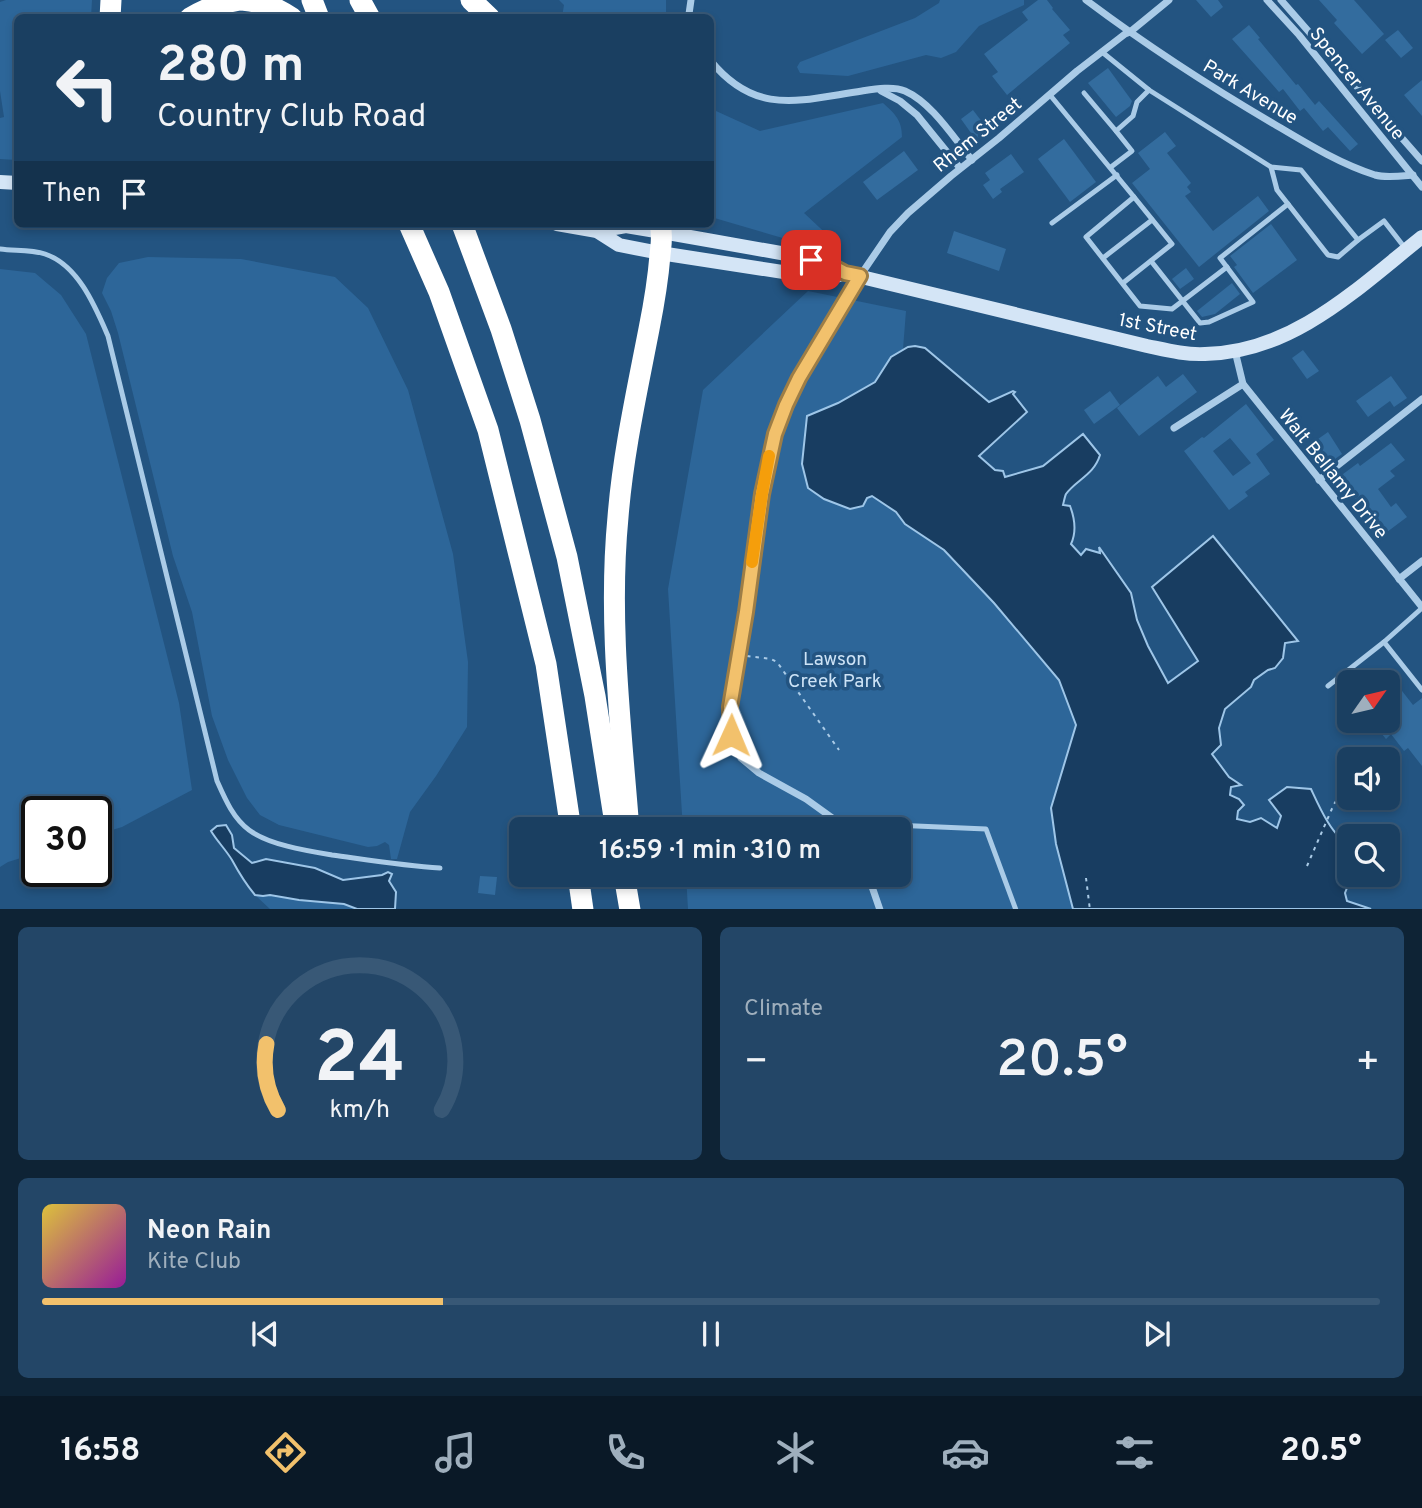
<!DOCTYPE html>
<meta charset="utf-8">
<style>
:root{--surface:#1a3f61;--page:#234667;--text:#f1f3f6;--muted:#9fafbd;--line:#385876;--accent:#f2c16c}
body{margin:0;font-family:Overpass,sans-serif;background:var(--page);color:var(--text);height:100vh;display:flex;flex-direction:column;font-size:26px;white-space:nowrap}
*{box-sizing:border-box;margin:0}
p{font-size:23px;color:var(--muted)}
.icon{flex:none;width:38px;height:38px;fill:none;stroke:currentColor;stroke-width:2;stroke-linecap:round;stroke-linejoin:round}
.map{position:relative;height:909px;overflow:hidden}
.side{display:flex;flex-direction:column;gap:18px;padding:18px;background:#0e2335;flex:1}
.side>*{flex:none}
.guide{position:absolute;left:14px;top:14px;width:700px;height:214px;border-radius:10px;box-shadow:0 4px 10px #0003,0 0 0 2px var(--line);background:#1a3f61;color:var(--text);overflow:hidden}
.needle{width:46px;rotate:56deg}
.fabs{position:absolute;left:1337px;top:670px;display:grid;gap:14px}
.fabs a{display:grid;place-items:center;width:63px;height:63px;border-radius:10px;background:var(--surface);box-shadow:0 4px 10px #0003,0 0 0 2px var(--line);font-size:35px}
.speed{position:absolute;left:21px;top:796px;display:flex;gap:14px;font-size:35px;font-weight:700;text-align:center}
.speed>*{display:grid;place-content:center;width:91px;height:91px;border-radius:50%;background:var(--surface);box-shadow:0 4px 10px #0003,0 0 0 2px var(--line);line-height:1}
.speed .limit{border:4px solid #111;border-radius:10px;background:#fff;color:#111}
.pin{position:absolute;display:grid;place-items:center;width:60px;height:60px;color:#fff;margin:-30px;border-radius:14px;box-shadow:0 4px 10px #0006}
.me{position:absolute;width:77px;margin:-38px;rotate:1deg;stroke-linejoin:round;filter:drop-shadow(0 0 5px #0008)}
.turn{display:flex;align-items:center;gap:24px;height:147px;padding:0 28px;font-size:32px}
.turn .icon{width:91px;height:91px;stroke-width:2.5}
.turn b{display:block;font-size:49px;line-height:60px}
.then{display:flex;align-items:center;height:66px;padding:0 28px;background:#0003;gap:14px;font-size:26px}
.big{font-size:52px;font-weight:600;line-height:1.1}
.side .widget{flex:1;display:flex;flex-direction:column;justify-content:center;gap:10px;min-width:0;padding:0 24px;border-radius:10px;background:var(--page)}
.side .dial{align-items:center;gap:0}
.dial svg{height:182px;overflow:visible;fill:none;stroke:var(--line);stroke-width:7;stroke-linecap:round;text-anchor:middle}
.dial text{fill:var(--text);stroke:none}
.song{display:flex;align-items:center;gap:21px}
.cover{width:84px;height:84px;border-radius:10px;background:linear-gradient(135deg,hsl(50 70% 55%),hsl(300 70% 35%))}
.played{height:7px;border-radius:4px;background:linear-gradient(90deg,var(--accent) 30%,var(--line) 30%)}
.keys{display:flex;justify-content:space-around;direction:ltr}
.heat{display:flex;justify-content:space-between;align-items:center;font-size:38px;direction:ltr}
.side .tiles{flex:1;display:grid;gap:18px;grid-template-columns:1fr 1fr}
.widget:last-child{grid-column:span 2}
.trip{position:absolute;left:509px;top:817px;width:402px;height:70px;border-radius:10px;background:var(--surface);box-shadow:0 4px 10px #0003,0 0 0 2px var(--line);font-weight:600;line-height:70px;text-align:center}
.tab-bar{display:flex;height:112px;justify-content:space-around;align-items:center;background:#0a1927;color:var(--muted)}
.tab-bar .icon{width:49px;height:49px}
.tab-bar .current{color:var(--accent)}
.tab-bar b{font-size:32px;color:var(--text)}
.map>svg:first-child{display:block}
.green{fill:#2d6699}
.water{fill:#183d61;stroke:#9ec6e8;stroke-width:2}
.building{fill:#336c9e;fill-rule:evenodd}
.lines{fill:none;stroke-linecap:round;stroke-linejoin:round}
.path{stroke:#aacbe7;stroke-width:2;stroke-dasharray:3.5 5;stroke-linecap:butt}
.lane{stroke:#aacbe7;stroke-width:5}
.street{stroke:#aacbe7;stroke-width:7}
.secondary{stroke:#d4e5f6;stroke-width:14}
.highway{stroke:#fff;stroke-width:21}
.route-casing{stroke:#9d7d46;stroke-width:18}
.route{stroke:#f2c16c;stroke-width:12}
.slow{stroke:#f59e0b;stroke-width:12}
.labels{text-anchor:middle;stroke-width:7;stroke-linejoin:round;paint-order:stroke}
.street-label{font-size:19px;fill:#fff;stroke:#235481}
.park-label{font-size:19px;fill:#cde3f6;stroke:#235481}
</style>
<div class="map">
<svg width="1422" height="910" viewBox="0 0 1422 910">
<rect width="100%" height="100%" fill="#235481"/>
<g class="green">
<polygon points="6,0 92,0 91,17 18,18 17,160 0,159 0,118 4,117 0,91 0,2"/>
<polygon points="559,0 666,0 666,17 562,17 564,5"/>
<polygon points="940,0 1024,0 1024,5 979,26 956,52 941,58 926,55 848,76 800,73 797,67 800,62 915,18 939,3"/>
<path d="M883 103C895 114 902 120 902 137L804 213 835 242 834 253 711 217V104L716 111 760 131Z"/>
<polygon points="148,257 241,259 335,277 368,308 408,390 453,554 468,662 467,727 436,776 410,812 397,859 391,859 389,845 385,842 377,846 368,847 279,825 260,815 247,798 228,760 212,716 192,612 173,556 118,333 111,311 102,293 107,278 119,263"/>
<polygon points="0,269 35,273 61,295 86,334 179,703 192,790 122,827 96,835 96,812 37,812 37,853 8,862 0,867"/>
<polygon points="808,291 906,311 903,349 891,357 875,382 838,403 807,416 802,464 808,488 824,499 872,496 896,512 905,524 944,550 994,603 1059,680 1076,725 1066,764 1056,844 1073,909 688,909 686,875 900,875 900,830 683,830 668,589 703,390"/>
<polygon points="255,895 263,896 270,895 299,900 344,904 357,909 270,909"/>
</g>
<g class="water">
<path d="M915 346 925 348 989 402 1013 391 1015 392 1013 394 1027 412 979 456 995 470 1003 471 1005 477 1043 466 1083 434 1100 455C1094 475 1076 480 1066 494 1065 496 1064 501 1063 505L1070 506C1075 519 1077 531 1071 544L1081 555 1086 549 1100 553 1099 547 1131 593 1137 620 1148 646 1168 683 1198 661 1152 587 1213 536 1298 641 1285 643 1283 658 1275 668 1268 670 1254 680 1251 687 1225 709 1219 728 1221 745 1212 754 1229 777 1241 785 1231 787 1230 795 1239 799 1244 805 1238 811 1237 819 1250 822 1261 818 1277 828 1281 816 1269 800 1287 787 1311 789C1318 804 1333 839 1349 843V875H1352L1345 893 1347 901 1371 909H1073L1056 844 1051 808 1076 725 1059 680 994 603 944 550 905 524 896 512 872 496 867 498 863 506 850 509 824 499 808 488 802 464 807 416 838 403 875 382 891 357 908 347Z"/>
<path d="M226 825 232 835 234 848 252 863 266 859 315 868 343 880 382 875 388 872 392 874 389 881 396 892 395 909H357L344 904 299 900 270 895 263 896 255 895C245 883 239 873 232 860 226 850 217 841 211 831L217 826Z"/>
</g>
<g class="building">
<polygon points="1038,0 1047,0 1053,8 1052,9 1070,30 1063,35 1070,43 1007,95 992,76 998,72 984,54 1028,20 1022,12"/>
<polygon points="1196,0 1218,0 1223,7 1211,17"/>
<polygon points="1319,0 1354,0 1384,34 1362,54 1334,23 1337,20"/>
<polygon points="1249,25 1260,38 1258,39 1296,85 1298,84 1315,105 1319,101 1358,144 1350,151 1328,127 1323,131 1304,108 1300,111 1283,89 1279,92 1232,39"/>
<polygon points="1398,30 1413,48 1401,58 1385,40"/>
<polygon points="1108,68 1132,101 1130,106 1116,117 1088,83"/>
<polygon points="1422,80 1422,116 1404,95"/>
<polygon points="973,110 989,131 976,140 961,119"/>
<polygon points="1165,132 1176,146 1167,153 1191,183 1187,187 1191,192 1185,196 1213,231 1258,196 1269,211 1199,267 1132,183 1150,169 1138,153"/>
<polygon points="1064,139 1096,182 1070,202 1038,159"/>
<polygon points="904,151 918,170 877,200 863,182"/>
<polygon points="1011,154 1024,172 1000,189 1002,192 993,199 983,185 990,180 985,173"/>
<polygon points="1271,224 1297,260 1253,293 1234,267 1237,265 1230,256"/>
<polygon points="954,231 1006,249 999,271 947,253"/>
<polygon points="1186,268 1194,279 1180,289 1172,279"/>
<polygon points="1232,283 1240,294 1215,314 1202,317 1197,311"/>
<polygon points="1303,350 1319,371 1307,379 1292,358"/>
<polygon points="1183,374 1197,392 1139,436 1117,408 1158,376 1166,387"/>
<polygon points="1391,376 1407,398 1394,407 1390,401 1368,417 1356,401"/>
<polygon points="1110,391 1120,405 1094,424 1084,410"/>
<path d="M1246 404 1274 440 1256 454 1270 474 1245 492 1248 496 1229 510 1184 451 1202 437 1204 438ZM1230 438 1251 463 1233 476 1213 451Z"/>
<polygon points="1328,432 1342,454 1325,466 1311,444"/>
<polygon points="1391,443 1405,460 1390,471 1395,476 1378,489 1391,507 1396,503 1407,517 1383,535 1339,477 1358,463 1360,466"/>
<polygon points="1388,673 1413,705 1422,698 1422,766 1408,748 1404,751 1391,734 1386,739 1377,728 1385,721 1388,721"/>
<polygon points="480,876 497,877 495,895 478,893"/>
</g>
<g class="lines">
<g class="path">
<polyline points="747,656 771,659 777,662 839,750"/>
<polyline points="1307,866 1334,804 1349,782"/>
<polyline points="1086,878 1090,910"/>
</g>
<g class="lane">
<polyline points="1102,52 1149,90 1271,167 1301,170 1358,240 1384,221 1405,248"/>
<polyline points="1084,93 1116,131 1133,116 1137,102 1149,90"/>
<polyline points="1050,95 1134,197"/>
<polyline points="1111,167 1132,151 1116,131"/>
<polyline points="1271,167 1277,190 1328,255 1338,257 1358,240"/>
<polyline points="1052,223 1117,175"/>
<path d="M0 249C14 251 31 249 45 254 78 265 95 306 108 336L217 781C225 799 233 818 249 830 269 845 308 851 332 855 368 860 404 866 440 868"/>
<polyline points="1103,258 1152,220"/>
<polyline points="1151,261 1200,323 1209,322 1253,302 1220,258 1288,204"/>
<polyline points="1123,283 1172,244 1134,197 1086,237 1140,306 1172,309 1227,267"/>
<polyline points="1384,642 1422,690"/>
<polyline points="1328,686 1384,642 1422,608"/>
<polyline points="855,830 870,824 986,829 1016,910"/>
</g>
<g class="street">
<path d="M1086 0C1146 45 1209 86 1274 124 1306 143 1340 164 1375 175 1386 178 1401 176 1413 175"/>
<polyline points="1267,0 1299,35 1422,187"/>
<polyline points="1281,0 1422,161"/>
<polyline points="690,18 689,14 691,0"/>
<path d="M710 60C756 117 800 100 862 91 875 89 893 86 905 91 932 103 953 137 972 160"/>
<polyline points="881,91 900,101 917,115 960,168"/>
<polyline points="1235,351 1243,384 1422,607"/>
<polyline points="1174,428 1243,384"/>
<polyline points="1319,480 1422,399"/>
<polyline points="1399,579 1422,561"/>
<polyline points="841,830 831,817 806,799 759,773 741,758 731,735 730,707 746,612 762,494 775,434 786,405 799,378 860,276 890,232 908,213 951,176 999,138 1077,71 1125,34 1130,32 1169,0"/>
<polyline points="868,875 880,910"/>
</g>
<g class="secondary">
<polyline points="0,182 18,183"/>
<polyline points="557,224 597,231 619,245 660,253 828,279 845,273"/>
<path d="M597 231 626 226 662 232 792 255 830 265 845 273 1147 346C1166 350 1185 355 1205 354 1292 353 1358 288 1422 237"/>
</g>
<g class="highway">
<path d="M242 0C262 2 276 7 292 18"/>
<polyline points="312,0 319,18"/>
<polyline points="360,0 370,18"/>
<polyline points="471,0 490,18"/>
<polyline points="110,18 111,0"/>
<path d="M190 18C206 8 221 3 240 0"/>
<polyline points="409,224 439,292 488,430 546,664 571,830"/>
<polyline points="462,224 501,329 530,420 567,557 595,696 616,830"/>
<path d="M629 830C621 726 608 621 618 517 623 454 637 391 649 329 654 304 658 280 660 255 661 245 663 235 660 224"/>
<polyline points="578,875 583,910"/>
<polyline points="624,875 630,910"/>
</g>
</g>
<g class="lines">
<g class="route-casing">
<polyline id="route" points="731,735 730,707 746,612 762,494 775,434 786,405 799,378 860,276 845,273 830,265 811,260"/>
</g>
<use href="#route" class="route"/>
<polyline class="slow" points="752,562 762,494 769,456"/>
</g>
<g class="labels">
<g class="street-label">
<text transform="translate(1358 83) rotate(51)" y="7">Spencer Avenue</text>
<text transform="translate(1251 91) rotate(31)" y="7">Park Avenue</text>
<text transform="translate(977 134) rotate(-39)" y="7">Rhem Street</text>
<text transform="translate(1158 326) rotate(11)" y="7">1st Street</text>
<text transform="translate(1334 473) rotate(51)" y="7">Walt Bellamy Drive</text>
</g>
<g class="park-label">
<text x="835" y="665">Lawson<tspan x="835" dy="22">Creek Park</tspan></text>
</g>
</g>
</svg>
<div class="fabs">
<a><svg class="needle" viewBox="-14 -14 28 28"><path d="M0-13l5 13h-10z" fill="#e53935"/><path d="M0 13l5-13h-10z" fill="#9fafbd"/></svg></a>
<a><svg class="icon" aria-label="sound" viewBox="0 0 24 24"><path d="M4 9h4l5-4v14l-5-4H4zM17 9q2 3 0 6"/></svg></a>
<a><svg class="icon" aria-label="search" viewBox="0 0 24 24"><circle cx="10" cy="10" r="6"/><path d="M15 15l6 6"/></svg></a>
</div>
<div class="speed"><div class="limit">30</div></div>
<div class="pin" style="left:811px;top:260px;background:#d93025"><svg class="icon" aria-label="arrive" viewBox="0 0 24 24"><path d="M6 21V4h12l-3 4 3 4H6"/></svg></div>
<svg class="me" style="left:731px;top:735px" viewBox="-20 -20 40 40"><path d="M0-17L14 15 0 8-14 15z" fill="#f2c16c" stroke="#fff" stroke-width="4"/></svg>
<div class="trip">16:59 · 1 min · 310 m</div>
<div class="guide">
<div class="turn"><svg class="icon" aria-label="left" viewBox="0 0 24 24"><path d="M17 20v-9H6M10 6l-5 5 5 5"/></svg><div><b>280 m</b>Country Club Road</div></div>
<div class="then">Then<svg class="icon" aria-label="arrive" viewBox="0 0 24 24"><path d="M6 21V4h12l-3 4 3 4H6"/></svg></div>
</div>
</div>
<section class="side">
<div class="tiles">
<div class="widget dial"><svg viewBox="0 0 100 80">
<path d="M14 69A42 42 0 1 1 86 69"/>
<path d="M14 69A42 42 0 0 1 9 40" stroke="#f2c16c"/>
<text x="50" y="56" font-size="32" font-weight="700">24</text>
<text x="50" y="72" font-size="11">km/h</text>
</svg></div>
<div class="widget"><p>Climate</p>
<div class="heat"><a>−</a><b class="big">20.5°</b><a>+</a></div>
</div>
<div class="widget">
<div class="song"><i class="cover"></i><div><b>Neon Rain</b><p>Kite Club</p></div></div>
<div class="played"></div>
<div class="keys"><svg class="icon" aria-label="previous" viewBox="0 0 24 24"><path d="M18 5L8 12l10 7zM5 5v14"/></svg><svg class="icon" aria-label="pause" viewBox="0 0 24 24"><path d="M8 5v14M16 5v14"/></svg><svg class="icon" aria-label="next" viewBox="0 0 24 24"><path d="M6 5l10 7-10 7zM19 5v14"/></svg></div>
</div>
</div>
</section>
<nav class="tab-bar">
<b>16:58</b>
<svg class="icon current" aria-label="directions" viewBox="0 0 24 24"><path d="M12 3l9 9-9 9-9-9zM9 14v-3h6M13 9l2 2-2 2"/></svg>
<svg class="icon" aria-label="music" viewBox="0 0 24 24"><path d="M9 18V5l10-2v13"/><circle cx="6" cy="18" r="3"/><circle cx="16" cy="16" r="3"/></svg>
<svg class="icon" aria-label="phone" viewBox="0 0 24 24"><path d="M5 4h4l2 5-3 2q2 4 5 5l2-3 5 2v4C11 20 4 13 5 4z"/></svg>
<svg class="icon" aria-label="climate" viewBox="0 0 24 24"><path d="M12 3v18M4 7l16 10M4 17L20 7"/></svg>
<svg class="icon" aria-label="car" viewBox="0 0 24 24"><path d="M5 17H2v-5l4-1 3-4h7l3 4 3 1v5h-3M9 17h6M6 11h13"/><circle cx="7" cy="17" r="2"/><circle cx="17" cy="17" r="2"/></svg>
<svg class="icon" aria-label="filters" viewBox="0 0 24 24"><path d="M4 7h16M4 17h16"/><circle cx="9" cy="7" r="2"/><circle cx="15" cy="17" r="2"/></svg>
<b>20.5°</b>
</nav>
